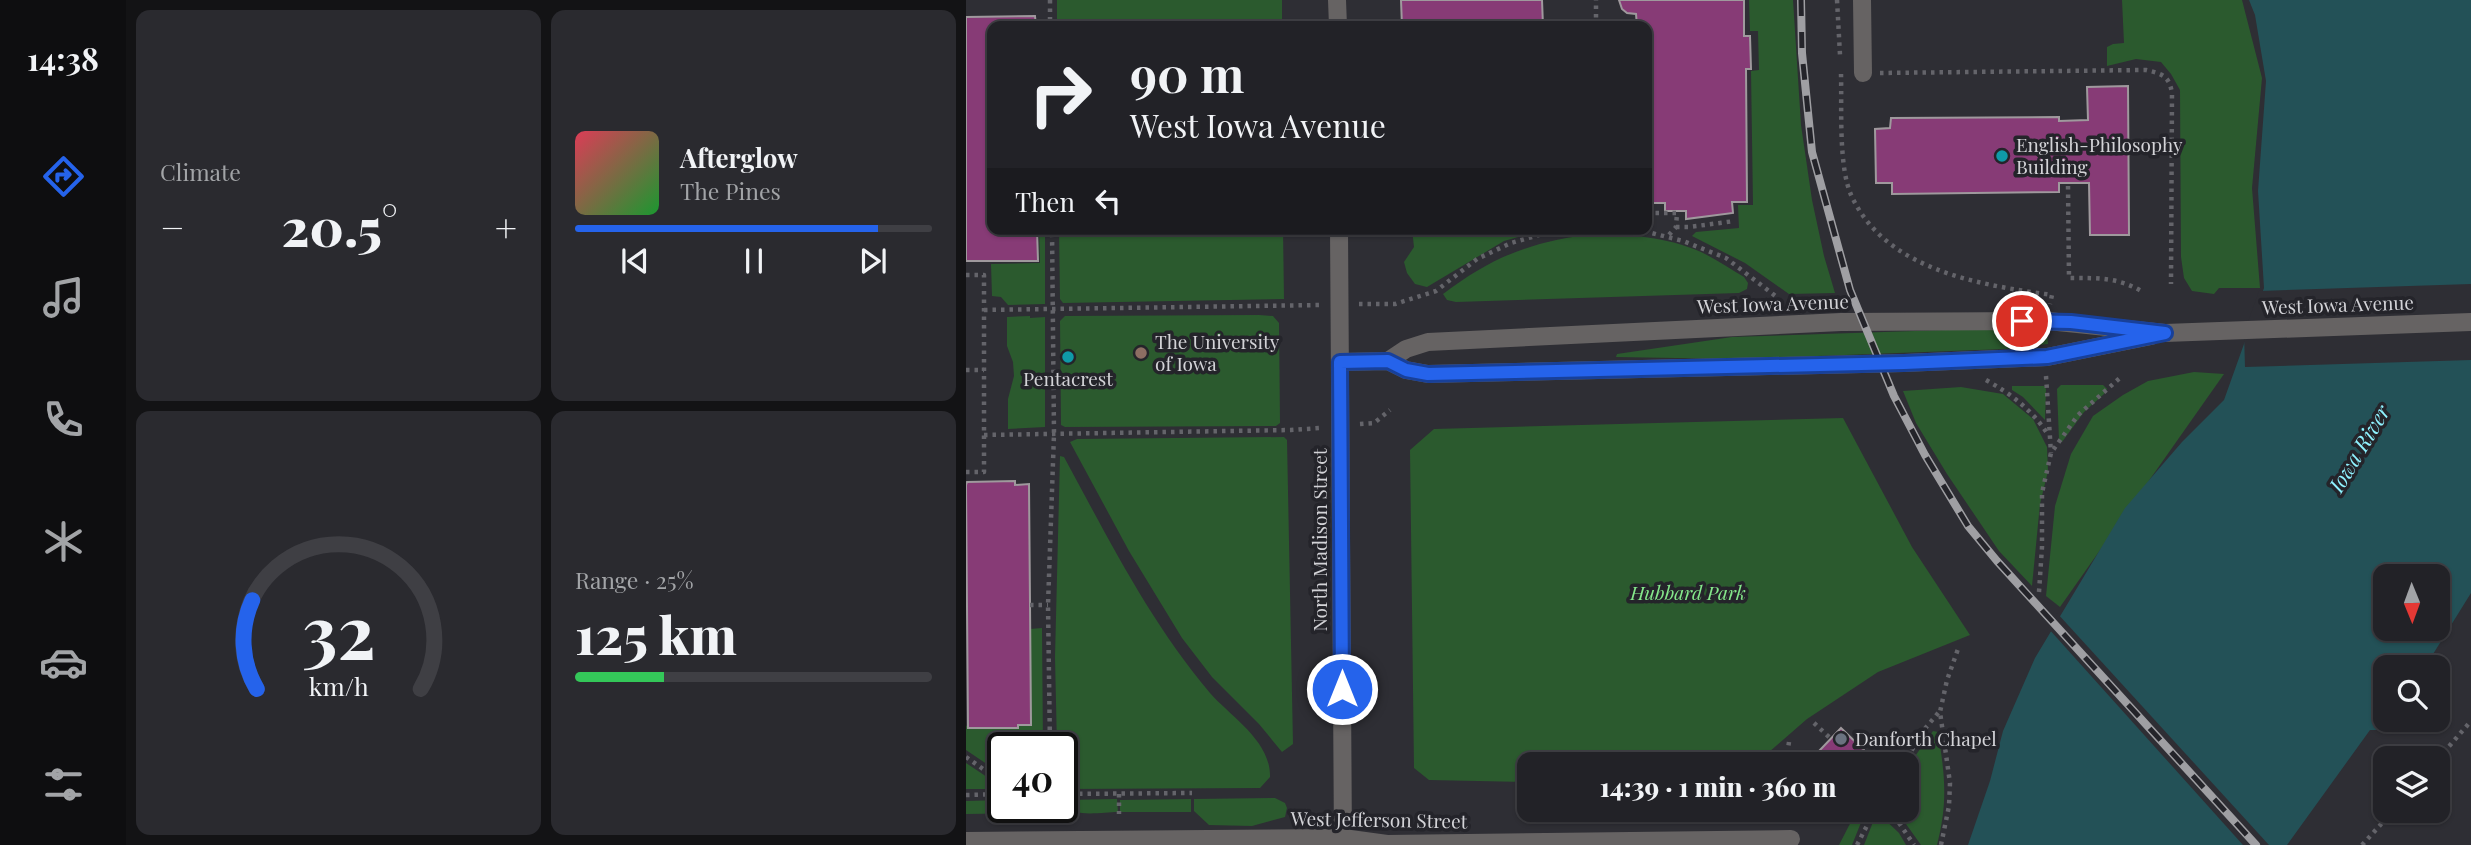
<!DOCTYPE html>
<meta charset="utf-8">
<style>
:root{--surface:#222227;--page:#2a2a2f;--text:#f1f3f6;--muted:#a2a4a7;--line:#3f3f44;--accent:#2563eb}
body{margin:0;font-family:"Playfair Display",serif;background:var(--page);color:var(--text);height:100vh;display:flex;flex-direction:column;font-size:26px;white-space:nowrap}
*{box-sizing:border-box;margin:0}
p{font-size:23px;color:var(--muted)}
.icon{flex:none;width:38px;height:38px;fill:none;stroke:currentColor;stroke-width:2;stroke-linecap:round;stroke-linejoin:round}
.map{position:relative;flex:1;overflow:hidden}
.sheet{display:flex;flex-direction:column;gap:10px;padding:10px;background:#131315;width:840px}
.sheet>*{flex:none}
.guide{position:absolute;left:21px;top:21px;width:665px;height:214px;border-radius:14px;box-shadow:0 2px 5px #0004,0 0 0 2px var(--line);background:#222227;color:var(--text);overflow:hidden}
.needle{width:46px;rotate:179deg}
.tools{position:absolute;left:1407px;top:564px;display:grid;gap:14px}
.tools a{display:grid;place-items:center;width:77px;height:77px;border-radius:14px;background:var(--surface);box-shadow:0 2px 5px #0004,0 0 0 2px var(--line);font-size:35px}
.speed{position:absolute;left:21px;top:732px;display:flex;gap:14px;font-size:35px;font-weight:700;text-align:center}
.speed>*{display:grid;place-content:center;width:91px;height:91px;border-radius:50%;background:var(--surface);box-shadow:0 2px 5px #0004,0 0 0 2px var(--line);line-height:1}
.speed .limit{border:4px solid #111;border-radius:10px;background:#fff;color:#111}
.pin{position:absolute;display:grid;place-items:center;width:60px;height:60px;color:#fff;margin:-30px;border:4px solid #fff;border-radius:50%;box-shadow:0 2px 7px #0007}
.me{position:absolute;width:77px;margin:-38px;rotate:0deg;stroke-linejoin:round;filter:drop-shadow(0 0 5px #0008)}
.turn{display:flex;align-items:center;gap:24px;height:147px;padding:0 28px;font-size:32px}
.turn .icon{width:91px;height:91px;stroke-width:2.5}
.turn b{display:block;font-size:49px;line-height:60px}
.then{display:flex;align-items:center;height:66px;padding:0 28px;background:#0003;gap:14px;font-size:26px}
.big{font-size:52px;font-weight:800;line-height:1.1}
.sheet .card{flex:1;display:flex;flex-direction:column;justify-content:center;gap:10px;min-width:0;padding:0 24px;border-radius:14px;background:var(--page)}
.sheet .dial{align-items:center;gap:0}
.dial svg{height:182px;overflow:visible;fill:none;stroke:var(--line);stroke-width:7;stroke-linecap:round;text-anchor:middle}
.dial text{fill:var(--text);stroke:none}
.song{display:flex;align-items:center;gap:21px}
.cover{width:84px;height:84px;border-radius:10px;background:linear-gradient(135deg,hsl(350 70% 55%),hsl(130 70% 35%))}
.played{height:7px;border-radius:4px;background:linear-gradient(90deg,var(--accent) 85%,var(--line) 85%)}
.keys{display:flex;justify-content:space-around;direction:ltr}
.heat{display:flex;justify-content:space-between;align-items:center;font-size:38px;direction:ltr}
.charge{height:10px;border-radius:5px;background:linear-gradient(90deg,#34c759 25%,var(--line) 0)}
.sheet .tiles{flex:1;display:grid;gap:10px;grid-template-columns:repeat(2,1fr)}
.trip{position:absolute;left:551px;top:752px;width:402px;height:70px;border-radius:14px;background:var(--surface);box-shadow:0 2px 5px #0004,0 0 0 2px var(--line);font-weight:800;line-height:70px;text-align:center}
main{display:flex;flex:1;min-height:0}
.menu{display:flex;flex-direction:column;width:126px;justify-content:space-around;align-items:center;background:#0e0e10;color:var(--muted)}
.menu .icon{width:49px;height:49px}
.menu .active{color:var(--accent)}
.menu b{font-size:32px;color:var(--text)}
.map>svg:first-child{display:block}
.green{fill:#2b5a2e}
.water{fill:#235157;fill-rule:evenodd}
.pier{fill:#2e2e34}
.building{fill:#873b76;stroke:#9f999d;stroke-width:2}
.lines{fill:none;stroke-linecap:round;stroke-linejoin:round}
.path{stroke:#64646a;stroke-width:4.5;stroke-dasharray:3.5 5;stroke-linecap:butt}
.minor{stroke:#666363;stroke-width:18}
.rail-casing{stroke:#9f9fa3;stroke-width:8}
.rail{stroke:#24242a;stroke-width:5;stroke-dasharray:16;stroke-linecap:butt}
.route-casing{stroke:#184099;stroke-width:18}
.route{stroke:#2563eb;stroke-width:12}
.culture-dot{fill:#0f9aa8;stroke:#24242a;stroke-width:2.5}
.education-dot{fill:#8d6e63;stroke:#24242a;stroke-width:2.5}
.worship-dot{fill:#6b7280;stroke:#24242a;stroke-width:2.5}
.labels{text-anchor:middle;stroke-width:7;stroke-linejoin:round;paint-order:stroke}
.poi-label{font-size:19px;fill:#d3d3d7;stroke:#24242a;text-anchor:start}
.street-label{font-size:19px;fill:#d3d3d7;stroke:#24242a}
.park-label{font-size:19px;font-style:italic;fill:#85e88b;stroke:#24242a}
.water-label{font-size:21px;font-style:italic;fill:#8ff2ff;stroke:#24242a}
</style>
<main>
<nav class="menu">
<b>14:38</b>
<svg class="icon active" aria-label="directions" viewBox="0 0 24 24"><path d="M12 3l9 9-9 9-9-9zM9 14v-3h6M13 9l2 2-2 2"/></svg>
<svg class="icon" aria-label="music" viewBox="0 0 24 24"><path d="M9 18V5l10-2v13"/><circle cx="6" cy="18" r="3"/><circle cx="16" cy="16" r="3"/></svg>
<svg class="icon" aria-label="phone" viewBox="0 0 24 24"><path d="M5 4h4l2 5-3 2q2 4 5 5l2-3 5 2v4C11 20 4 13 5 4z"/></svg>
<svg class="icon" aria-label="climate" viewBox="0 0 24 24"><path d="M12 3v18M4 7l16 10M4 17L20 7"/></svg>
<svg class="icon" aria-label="car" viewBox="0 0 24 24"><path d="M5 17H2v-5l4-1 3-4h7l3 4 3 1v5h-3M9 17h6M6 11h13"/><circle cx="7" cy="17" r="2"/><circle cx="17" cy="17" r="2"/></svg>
<svg class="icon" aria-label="filters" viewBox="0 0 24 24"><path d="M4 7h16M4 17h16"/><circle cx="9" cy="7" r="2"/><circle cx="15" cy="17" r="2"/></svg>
</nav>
<section class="sheet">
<div class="tiles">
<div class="card"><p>Climate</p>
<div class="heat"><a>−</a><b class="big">20.5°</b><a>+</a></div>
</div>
<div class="card">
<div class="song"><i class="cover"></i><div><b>Afterglow</b><p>The Pines</p></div></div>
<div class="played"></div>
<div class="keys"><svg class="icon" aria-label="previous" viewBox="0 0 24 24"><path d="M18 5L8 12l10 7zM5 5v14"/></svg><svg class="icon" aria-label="pause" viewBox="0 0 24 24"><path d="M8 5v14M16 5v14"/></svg><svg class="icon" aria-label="next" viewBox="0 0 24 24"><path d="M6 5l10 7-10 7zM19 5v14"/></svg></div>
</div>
<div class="card dial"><svg viewBox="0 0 100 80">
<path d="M14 69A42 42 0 1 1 86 69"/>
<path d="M14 69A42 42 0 0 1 12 30" stroke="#2563eb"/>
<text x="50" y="56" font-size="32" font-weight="700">32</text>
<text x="50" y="72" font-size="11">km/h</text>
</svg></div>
<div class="card"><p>Range · 25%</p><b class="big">125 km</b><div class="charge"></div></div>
</div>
</section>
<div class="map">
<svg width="1505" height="845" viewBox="0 0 1505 845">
<rect width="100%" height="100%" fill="#2e2e34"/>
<g class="green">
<rect x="91" y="0" width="225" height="26"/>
<polygon points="783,0 827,0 835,125 846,200 858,256 869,293 823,294 779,263 726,236 730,232 773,228 772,205 787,205 785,71 793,70 792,31 784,31"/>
<polygon points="1156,0 1276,0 1296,78 1286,188 1294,288 1253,288 1248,294 1226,291 1218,278 1215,257 1214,90 1205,74 1195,62 1170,59 1141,66 1141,47 1147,44 1158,43"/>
<polygon points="73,229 79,229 79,304 42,305 35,297 26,296 25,264 74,263"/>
<polygon points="93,229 317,229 318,299 97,303 94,299"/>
<polygon points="446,229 580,229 538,241 461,287 449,284 441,273 438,262 448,247"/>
<path d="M627 234C663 234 701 237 735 252 750 259 764 269 778 277L782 283 781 289 773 293 490 302 481 300 477 294C527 256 565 242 627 234Z"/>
<polygon points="293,315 307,316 313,323 314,423 310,426 99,427 95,425 94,321 99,316"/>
<polygon points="64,316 64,318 79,317 79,427 42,429 42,399 48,376 47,362 41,346 41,317"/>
<polygon points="1009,329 1081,333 1082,344 1039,349 770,359 650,357 651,354 766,337"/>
<polygon points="1228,372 1258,374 1094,607 1080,596 1089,506 1105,454 1127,416 1157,395 1182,381"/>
<polygon points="1095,385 1137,385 1141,389 1138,394 1118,412 1096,442 1093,440 1091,389"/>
<polygon points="1046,386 1078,386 1080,389 1079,420 1057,397 1046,390"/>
<polygon points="995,387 1037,394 1067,419 1081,447 1082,471 1074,504 1066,586 1033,551 981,474 950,423 937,391"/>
<polygon points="877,418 946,547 1004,635 912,672 841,719 788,765 564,765 563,782 463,780 448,768 444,450 468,429"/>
<polygon points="318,437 321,440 327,744 316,752 293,724 246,677 216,638 163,551 104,442 111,439"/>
<path d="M94 456 98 457C142 538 184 622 244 693 265 717 305 741 304 777L294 788 96 789V747H91L89 657Z"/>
<polygon points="76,628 77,747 37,747 37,775 0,750 0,725 2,728 65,725 64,629"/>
<path d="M967 731 972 732C979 776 982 802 971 845H955L930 810H942V766Z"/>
<polygon points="0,763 33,785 33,789 0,789"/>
<polygon points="309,798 319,803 321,808 319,817 286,826 243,825 228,811 228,799"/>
<path d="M151 799 152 812C136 812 108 818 98 805L100 800Z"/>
<polygon points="225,799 225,812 154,812 154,800"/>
<polygon points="37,800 37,807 69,807 62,813 0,814 0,801"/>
<polygon points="891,810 900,810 886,845 873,845"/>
<polygon points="913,814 933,833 940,845 898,845 907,822"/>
</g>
<path class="water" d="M1283 0H1505V593L1459 667H1419V719H1423L1416 730H1404L1321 845H1002L1024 781 1037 731 1069 658 1159 508 1216 442 1258 400 1298 288 1292 191 1300 81 1289 15ZM1419 576H1472V628H1419Z"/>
<g class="pier">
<polygon points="1505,284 1505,360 1279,367 1278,333 1293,291"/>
<polygon points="1091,613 1303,845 1277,845 1082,628"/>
</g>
<g class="building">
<polygon points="435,0 576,0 577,26 436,26"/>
<polygon points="653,0 778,0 778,36 784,36 785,69 780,69 781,202 766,202 767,213 720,219 720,211 699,211 699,203 681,203 681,26 671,26 670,14 661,13 656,9"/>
<polygon points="69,16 70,26 26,26 26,229 71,229 72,261 0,261 0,17"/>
<polygon points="1162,86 1163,235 1124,235 1123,183 1093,183 1093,192 926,194 926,183 910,183 909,129 924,128 925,118 1093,117 1093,121 1122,120 1121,87"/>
<polygon points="49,481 49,485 63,484 65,725 52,725 52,728 2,728 0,485 1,482"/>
<polygon points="875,728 905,757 899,762 901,765 869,765 854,750"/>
</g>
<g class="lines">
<g class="path">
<polyline points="84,0 84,26"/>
<polyline points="871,0 874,55"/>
<polyline points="630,26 630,0"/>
<path d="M914 73 1180 70C1197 74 1203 76 1206 93L1205 284"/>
<path d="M875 74C876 108 872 168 886 197 921 271 1015 285 1086 295L1084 304"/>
<path d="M1102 186 1103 278C1131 278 1152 277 1177 292"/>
<polyline points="681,213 711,213 710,227 701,237"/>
<polyline points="710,227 723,227 769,221"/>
<polyline points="670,229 717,241 760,258 812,298"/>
<polyline points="0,275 18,275 18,472 0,472"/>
<polyline points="393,304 429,304 470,291 511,259 545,243 594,229"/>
<polyline points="18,310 356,305"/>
<polyline points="0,370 18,370"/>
<polyline points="1080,376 1085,453"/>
<path d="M1020 380C1045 394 1065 409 1081 433"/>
<polyline points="394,424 408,423 424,410"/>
<polyline points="18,435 325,430 354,428"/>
<polyline points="1073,592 1076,547 1076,493 1085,453 1112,415 1155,377"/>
<polyline points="64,605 82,605"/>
<polyline points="848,723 863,737"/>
<polyline points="823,742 821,755 823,765"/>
<polyline points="84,747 82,605 88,434 86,229"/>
<polyline points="0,757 37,783"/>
<polyline points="1472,759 1505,721"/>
<polyline points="937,765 957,731 973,712"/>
<polyline points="96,794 226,793"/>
<polyline points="153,794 153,814"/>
<polyline points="0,795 37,794"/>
<polyline points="922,810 931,820 948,845"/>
<polyline points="891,845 909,810"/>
<polyline points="975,845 983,806 984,783 974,712 981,680 992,649"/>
<polyline points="1396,845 1428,810"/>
</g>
<g class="minor">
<polyline points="371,0 372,26"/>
<polyline points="896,0 897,73"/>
<polyline points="373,229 377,845"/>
<polyline points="422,361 440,349 462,342 875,322 1082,321 1199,333 1505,322"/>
<polyline points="374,362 422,361 440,370 462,374 938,363 1081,357 1185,336"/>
<polyline points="0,841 377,838 421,844 825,839"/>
</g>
<g class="rail-casing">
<polyline id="rail" points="835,0 836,53 846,152 884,290 928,396 959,455 1002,526 1031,561 1290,845"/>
</g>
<use href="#rail" class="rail"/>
</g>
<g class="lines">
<g class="route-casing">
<polyline id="route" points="376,689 374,362 422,361 440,370 462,374 938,363 1081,357 1199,333 1105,322 1056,321"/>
</g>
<use href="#route" class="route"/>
</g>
<g class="culture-dot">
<circle cx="1036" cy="156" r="7"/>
<circle cx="102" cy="357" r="7"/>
</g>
<circle class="education-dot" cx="175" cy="353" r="7"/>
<circle class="worship-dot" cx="875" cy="739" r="7"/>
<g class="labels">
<g class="poi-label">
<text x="1050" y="152">English-Philosophy<tspan x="1050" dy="22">Building</tspan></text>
<text x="189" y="349">The University<tspan x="189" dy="22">of Iowa</tspan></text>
<text x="102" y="386" text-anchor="middle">Pentacrest</text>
<text x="889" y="746">Danforth Chapel</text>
</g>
<g class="street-label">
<text transform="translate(807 304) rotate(-2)" y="7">West Iowa Avenue</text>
<text transform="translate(1372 305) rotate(-2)" y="7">West Iowa Avenue</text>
<text transform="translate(354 540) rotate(-90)" y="7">North Madison Street</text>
<text transform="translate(413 820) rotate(1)" y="7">West Jefferson Street</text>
</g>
<g class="park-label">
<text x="722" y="600">Hubbard Park</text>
</g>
<g class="water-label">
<text transform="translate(1394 449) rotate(-59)" y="7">Iowa River</text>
</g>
</g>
</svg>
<div class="tools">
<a><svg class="needle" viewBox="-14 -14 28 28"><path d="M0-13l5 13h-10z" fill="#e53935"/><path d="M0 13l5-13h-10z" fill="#a2a4a7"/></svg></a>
<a><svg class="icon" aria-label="search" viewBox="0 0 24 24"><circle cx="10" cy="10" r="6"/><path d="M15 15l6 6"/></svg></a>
<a><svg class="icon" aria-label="layers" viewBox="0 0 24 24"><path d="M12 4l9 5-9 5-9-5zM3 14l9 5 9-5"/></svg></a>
</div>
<div class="speed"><div class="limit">40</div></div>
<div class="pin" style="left:1056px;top:321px;background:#d93025"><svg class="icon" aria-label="arrive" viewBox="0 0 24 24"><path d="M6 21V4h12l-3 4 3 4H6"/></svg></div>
<svg class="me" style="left:376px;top:689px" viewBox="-20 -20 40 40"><circle r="17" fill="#2563eb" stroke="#fff" stroke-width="3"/><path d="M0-11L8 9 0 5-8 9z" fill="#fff"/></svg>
<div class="trip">14:39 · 1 min · 360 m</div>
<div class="guide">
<div class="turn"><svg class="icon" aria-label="right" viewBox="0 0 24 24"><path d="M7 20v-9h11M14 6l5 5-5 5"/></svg><div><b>90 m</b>West Iowa Avenue</div></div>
<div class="then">Then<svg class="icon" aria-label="left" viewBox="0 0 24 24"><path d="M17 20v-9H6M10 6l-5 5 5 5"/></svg></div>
</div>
</div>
</main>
